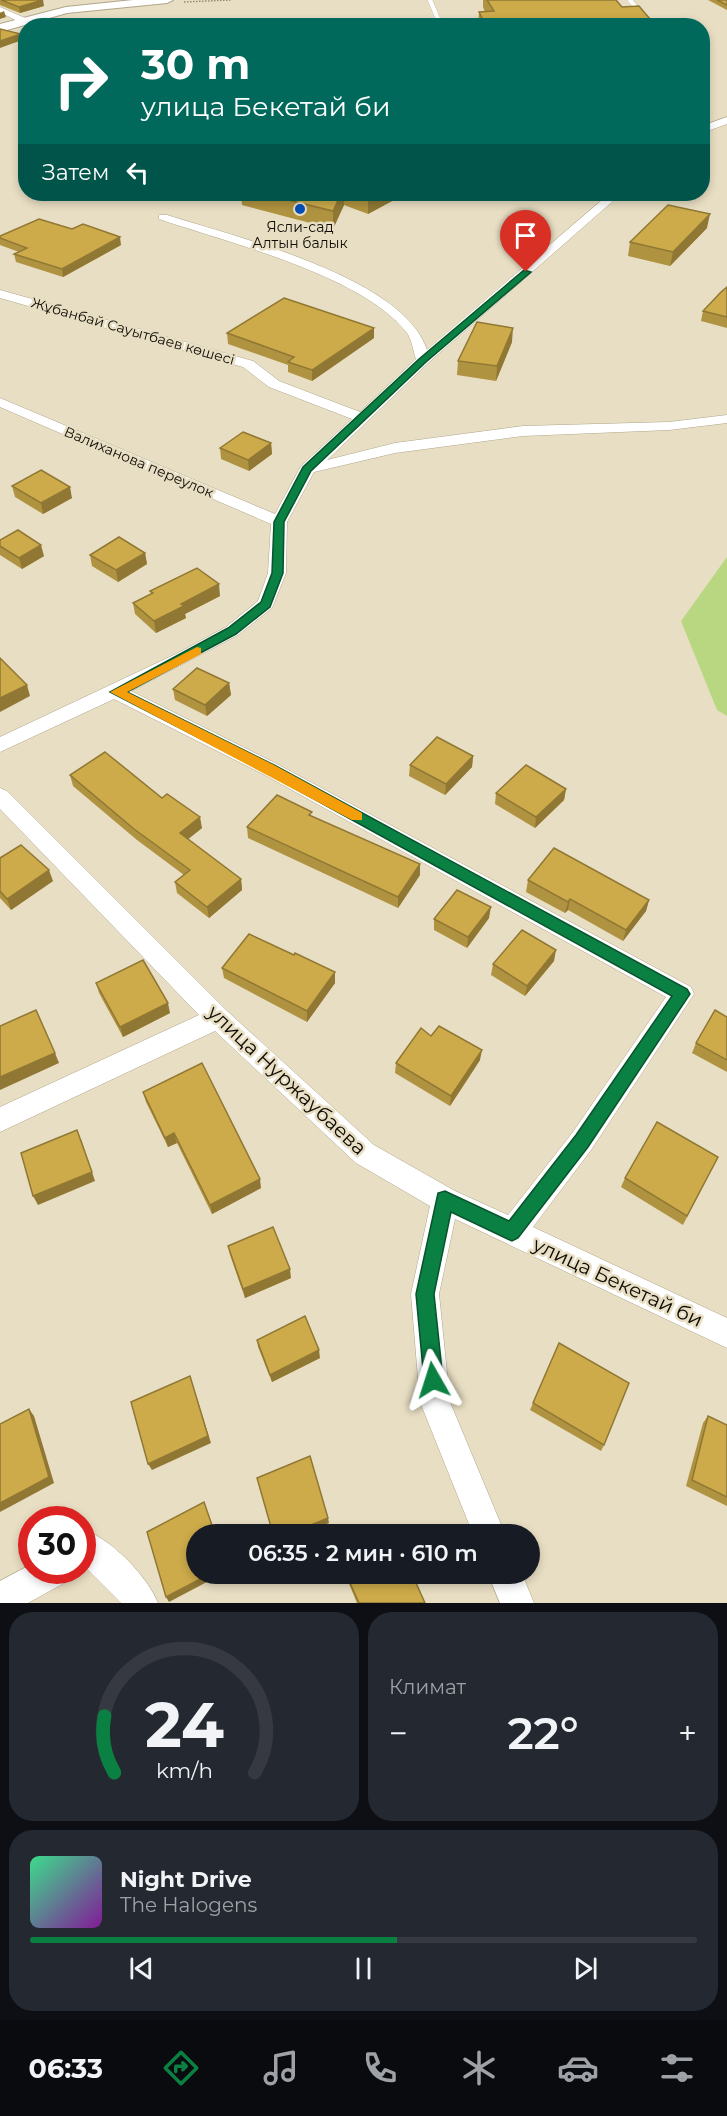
<!DOCTYPE html>
<html lang="ru">
<meta charset="utf-8">
<style>
:root{--surface:#171b24;--page:#242831;--text:#f1f3f6;--muted:#9ea1a6;--line:#363941;--accent:#0b8043}
body{margin:0;font-family:Montserrat,sans-serif;background:var(--page);color:var(--text);height:100vh;display:flex;flex-direction:column;font-size:22px;white-space:nowrap}
*{box-sizing:border-box;margin:0}
p{font-size:20px;color:var(--muted)}
.icon{flex:none;width:33px;height:33px;fill:none;stroke:currentColor;stroke-width:2;stroke-linecap:round;stroke-linejoin:round}
.map{position:relative;height:1603px;overflow:hidden}
.side{display:flex;flex-direction:column;gap:9px;padding:9px;background:#0d0f14;flex:1}
.side>*{flex:none}
.banner{position:absolute;left:18px;top:18px;width:692px;height:183px;border-radius:24px;box-shadow:0 3px 9px #0003;background:#00695c;color:#fff;overflow:hidden}
.speed{position:absolute;left:18px;top:1506px;display:flex;gap:12px;font-size:30px;font-weight:700;text-align:center}
.speed>*{display:grid;place-content:center;width:78px;height:78px;border-radius:50%;background:var(--surface);box-shadow:0 3px 9px #0003;line-height:1}
.speed .limit{border:9px solid #d22;background:#fff;color:#111}
.pin{position:absolute;display:grid;place-items:center;width:51px;height:51px;color:#fff;margin:-62px -26px;border-radius:50% 50% 50% 0;rotate:-45deg;box-shadow:0 0 6px #0007}
.pin .icon{rotate:45deg}
.me{position:absolute;width:66px;margin:-33px;rotate:354deg;stroke-linejoin:round;filter:drop-shadow(0 0 4px #0008)}
.turn{display:flex;align-items:center;gap:21px;height:126px;padding:0 24px;font-size:27px}
.turn .icon{width:78px;height:78px;stroke-width:2.5}
.turn b{display:block;font-size:42px;line-height:51px}
.then{display:flex;align-items:center;height:57px;padding:0 24px;background:#0003;gap:12px;font-size:22px}
.big{font-size:45px;font-weight:600;line-height:1.1}
.side .card{flex:1;display:flex;flex-direction:column;justify-content:center;gap:9px;min-width:0;padding:0 21px;border-radius:24px;background:var(--page)}
.side .dial{align-items:center;gap:0}
.dial svg{height:156px;overflow:visible;fill:none;stroke:var(--line);stroke-width:7;stroke-linecap:round;text-anchor:middle}
.dial text{fill:var(--text);stroke:none}
.song{display:flex;align-items:center;gap:18px}
.cover{width:72px;height:72px;border-radius:9px;background:linear-gradient(135deg,hsl(150 70% 55%),hsl(290 70% 35%))}
.played{height:6px;border-radius:3px;background:linear-gradient(90deg,var(--accent) 55%,var(--line) 55%)}
.keys{display:flex;justify-content:space-around;direction:ltr}
.heat{display:flex;justify-content:space-between;align-items:center;font-size:33px;direction:ltr}
.side .tiles{flex:1;display:grid;gap:9px;grid-template-columns:1fr 1fr}
.card:last-child{grid-column:span 2}
.trip{position:absolute;left:186px;top:1524px;width:354px;height:60px;border-radius:30px;background:var(--surface);box-shadow:0 3px 9px #0003;font-weight:600;line-height:60px;text-align:center}
.dock{display:flex;height:96px;justify-content:space-around;align-items:center;background:#090b0e;color:var(--muted)}
.dock .icon{width:42px;height:42px}
.dock .on{color:var(--accent)}
.dock b{font-size:27px;color:var(--text)}
.map>svg:first-child{display:block}
.green{fill:#b9d780}
.lines{fill:none;stroke-linecap:round;stroke-linejoin:round}
.lane-casing{stroke:#b0a68c;stroke-width:5}
.street-casing{stroke:#b0a68c;stroke-width:1}
.secondary-casing{stroke:#b0a68c;stroke-width:2}
.path{stroke:#908976;stroke-width:1.5;stroke-dasharray:1.5 1.5;stroke-linecap:butt}
.lane{stroke:#fff;stroke-width:4.5}
.street{fill:#fff;fill-rule:evenodd}
.secondary{fill:#fff;fill-rule:evenodd}
.wall{fill:#b09340}
.shaded-wall{fill:#907834}
.building{fill:#cdab4a;stroke:#907834;stroke-width:1.5}
.route{fill:#0b8043;stroke:#07532c;stroke-width:1.5}
.slow{fill:#f59e0b}
.poi-dot{fill:#0050b9;stroke:#e8dec3;stroke-width:2}
.labels{text-anchor:middle;stroke-width:5;stroke-linejoin:round;paint-order:stroke}
.far-poi-label{font-size:14px;fill:#0e0b04;stroke:#e8dec3}
.far-street-label{font-size:14px;fill:#0e0b04;stroke:#e8dec3}
.near-street-label{font-size:20px;fill:#0e0b04;stroke:#e8dec3}
</style>
<div class="map">
<svg width="727" height="1603" viewBox="0 0 727 1603">
<rect width="100%" height="100%" fill="#e8dec3"/>
<polygon class="green" points="727,557 727,716 717,710 681,621"/>
<g class="lines">
<g class="lane-casing">
<g id="lane">
<polyline points="430,0 441,26"/>
<polyline points="630,0 651,26"/>
</g>
</g>
<g class="street-casing">
<g id="street">
<polygon points="0,7 25,18 26,20 19,22 0,12"/>
<polygon points="727,117 727,124 702,133 702,126"/>
<path d="M609 194H621L428 363 327 460 395 443 523 426 669 422 727 415V423L669 430 523 436 395 453 314 472 287 522 286 573 272 608 238 635 131 691 277 764 691 987 694 994 591 1150 533 1227 727 1318V1348L455 1219 439 1294 450 1402 505 1534H473L420 1402 411 1294 430 1206 356 1163 215 1031 0 1132V1107L199 1015 0 809V788L7 791 227 1011 374 1145 455 1191 508 1215 573 1132 666 997 263 774 114 699 0 752V737L178 653 226 627 258 601 268 573 271 524 0 407V398L275 514 301 466 352 419 269 387 243 367 0 298V290L253 361 279 381 360 412 416 359C413 351 412 340 407 333 362 275 229 243 159 219V215H167C235 237 404 277 427 350Z"/>
<path d="M91 1533C116 1544 148 1578 158 1603H121L87 1569 82 1572 79 1570H82V1537Z"/>
<polygon points="32,1564 32,1570 70,1570 66,1582 28,1603 0,1603 0,1581"/>
<polygon points="488,1574 522,1574 534,1603 500,1603"/>
</g>
</g>
<g class="secondary-casing">
<polygon id="secondary" points="133,0 173,0 167,3 67,13 0,32 0,24 66,7"/>
</g>
<polyline class="path" points="184,2 231,0"/>
<use href="#lane" class="lane"/>
<use href="#street" class="street"/>
<use href="#secondary" class="secondary"/>
</g>
<g class="wall">
<polygon points="0,0 44,6 20,13 0,5"/>
<polygon points="483,0 616,0 622,7 656,26 478,26 479,12 485,12 483,7"/>
<polygon points="708,0 727,0 727,10"/>
<polygon points="241,194 405,194 368,214 344,205 333,229 242,205"/>
<polygon points="707,228 670,266 628,256 630,242"/>
<polygon points="0,236 121,245 63,277 16,262 14,254 19,252 0,245"/>
<polygon points="727,287 727,328 701,321 703,311"/>
<polygon points="227,333 374,338 312,381 288,372 288,365 228,344"/>
<polygon points="512,342 496,381 457,375 458,361"/>
<polygon points="271,443 272,454 249,471 221,459 220,448"/>
<polygon points="12,486 72,498 43,514 15,497"/>
<polygon points="0,540 44,556 22,569 0,555"/>
<polygon points="145,553 147,564 118,582 92,566 90,555"/>
<polygon points="150,591 220,596 185,614 186,618 156,633 135,614 133,603 151,594"/>
<polygon points="229,683 231,695 207,716 175,700 173,689"/>
<polygon points="473,756 472,767 445,795 409,776 410,765"/>
<polygon points="70,775 162,798 202,828 188,839 241,879 242,890 209,918 177,893 175,882 184,875 137,840 73,786"/>
<polygon points="566,789 564,800 535,828 495,804 496,793"/>
<polygon points="247,827 420,864 420,875 398,908 248,838"/>
<polygon points="0,858 53,881 11,910 0,898"/>
<polygon points="528,880 649,900 646,911 623,941 568,910 565,913 526,892"/>
<polygon points="489,918 467,948 434,930 434,919"/>
<polygon points="554,961 525,996 491,975 493,964"/>
<polygon points="222,968 335,983 307,1022 224,978"/>
<polygon points="96,983 170,1013 123,1037 99,993"/>
<polygon points="727,1017 727,1072 692,1053 696,1043"/>
<polygon points="431,1036 480,1060 450,1106 395,1073 396,1063"/>
<polygon points="143,1092 261,1188 212,1214 177,1143 168,1147 146,1102"/>
<polygon points="718,1157 683,1225 621,1187 625,1178"/>
<polygon points="228,1246 291,1278 245,1298 230,1255"/>
<polygon points="257,1340 320,1358 272,1382 258,1347"/>
<polygon points="533,1403 604,1445 601,1451 530,1410"/>
<polygon points="708,1416 727,1425 727,1506 686,1486 703,1423"/>
<polygon points="346,1574 425,1603 357,1603 347,1579"/>
</g>
<g class="shaded-wall">
<polygon points="43,0 44,6 20,13 19,7"/>
<polygon points="4,11 6,17 0,19 0,13"/>
<polygon points="21,34 22,40 0,48 0,41"/>
<polygon points="341,194 344,194 344,205 333,229 333,211"/>
<polygon points="373,194 405,194 368,214 368,196"/>
<polygon points="710,214 707,228 670,266 673,252"/>
<polygon points="120,237 121,245 63,277 62,269"/>
<polygon points="374,328 374,338 312,381 312,370"/>
<polygon points="513,328 512,342 496,381 497,366"/>
<polygon points="271,443 272,454 249,471 248,460"/>
<polygon points="70,487 72,498 43,514 41,503"/>
<polygon points="41,545 44,556 22,569 19,558"/>
<polygon points="145,553 147,564 118,582 116,570"/>
<polygon points="219,584 220,596 185,614 186,618 156,633 154,621 181,604"/>
<polygon points="229,683 231,695 207,716 205,705"/>
<polygon points="27,685 30,696 0,712 0,698"/>
<polygon points="473,756 472,767 445,795 446,784"/>
<polygon points="566,789 564,800 535,828 536,817"/>
<polygon points="200,817 202,828 182,844 180,833"/>
<polygon points="420,864 420,875 398,908 398,897"/>
<polygon points="49,870 53,881 11,910 7,899"/>
<polygon points="241,879 242,890 209,918 207,907"/>
<polygon points="570,899 568,910 565,913 568,902"/>
<polygon points="649,900 646,911 623,941 626,930"/>
<polygon points="491,907 489,918 467,948 468,937"/>
<polygon points="556,950 554,961 525,996 527,986"/>
<polygon points="335,972 335,983 307,1022 307,1011"/>
<polygon points="168,1003 170,1013 123,1037 120,1027"/>
<polygon points="482,1050 480,1060 450,1106 451,1096"/>
<polygon points="55,1053 59,1063 0,1090 0,1077"/>
<polygon points="174,1133 177,1143 168,1147 165,1138"/>
<polygon points="81,1139 95,1181 38,1205 33,1196"/>
<polygon points="260,1179 261,1188 212,1214 210,1205"/>
<polygon points="290,1269 291,1278 245,1298 243,1289"/>
<polygon points="319,1350 320,1358 272,1382 270,1375"/>
<polygon points="190,1376 211,1443 152,1470 148,1464"/>
<polygon points="29,1409 34,1416 54,1483 0,1512 0,1503"/>
<polygon points="328,1518 329,1523 303,1534 289,1534"/>
<polygon points="210,1574 222,1574 169,1602 166,1597"/>
</g>
<g class="building">
<polygon points="1,0 43,0 19,7"/>
<polygon points="487,0 616,0 622,7 639,6 656,26 486,26 479,12 494,11"/>
<polygon points="717,0 727,0 727,5"/>
<polygon points="0,29 21,34 0,41"/>
<polygon points="264,194 341,194 333,211"/>
<polygon points="360,194 373,194 368,196"/>
<polygon points="668,205 710,214 673,252 630,242"/>
<polygon points="39,219 72,229 83,224 120,237 62,269 14,254 27,248 0,238 0,236"/>
<polygon points="727,287 727,317 703,311 721,292"/>
<polygon points="284,298 374,328 312,370 288,362 294,357 227,333"/>
<polygon points="477,322 513,328 497,366 458,361"/>
<polygon points="243,432 271,443 248,460 220,448"/>
<polygon points="41,470 70,487 41,503 12,486"/>
<polygon points="18,530 41,545 19,558 0,546 0,540"/>
<polygon points="119,537 145,553 116,570 90,555"/>
<polygon points="197,568 219,584 181,604 184,606 154,621 133,603 153,593 150,591"/>
<polygon points="0,658 27,685 0,698"/>
<polygon points="197,668 229,683 205,705 173,689"/>
<polygon points="437,737 473,756 446,784 410,765"/>
<polygon points="105,752 162,798 167,794 200,817 180,833 241,879 207,907 175,882 190,870 134,829 70,775"/>
<polygon points="526,765 566,789 536,817 496,793"/>
<polygon points="277,795 312,812 309,815 420,864 398,897 247,827"/>
<polygon points="21,845 49,870 7,899 0,891 0,858"/>
<polygon points="554,848 649,900 626,930 570,899 568,902 528,880"/>
<polygon points="457,890 491,907 468,937 434,919"/>
<polygon points="522,930 556,950 527,986 493,964"/>
<polygon points="249,934 294,955 295,953 335,972 307,1011 222,968"/>
<polygon points="143,960 168,1003 120,1027 96,983"/>
<polygon points="36,1010 55,1053 0,1077 0,1026"/>
<polygon points="715,1010 727,1017 727,1060 696,1043"/>
<polygon points="439,1026 482,1050 451,1096 396,1063 421,1028 431,1036"/>
<polygon points="202,1063 260,1179 210,1205 174,1133 165,1138 143,1092"/>
<polygon points="657,1122 718,1157 687,1216 625,1178"/>
<polygon points="77,1130 92,1172 33,1196 21,1153"/>
<polygon points="273,1227 290,1269 243,1289 228,1246"/>
<polygon points="305,1316 319,1350 270,1375 257,1340"/>
<polygon points="559,1343 629,1383 604,1445 533,1403"/>
<polygon points="190,1376 208,1436 148,1464 131,1402"/>
<polygon points="29,1409 49,1477 0,1503 0,1424"/>
<polygon points="708,1416 727,1425 727,1497 692,1480"/>
<polygon points="310,1456 328,1518 289,1534 273,1534 257,1478"/>
<polygon points="204,1502 215,1534 196,1534 196,1574 210,1574 166,1597 147,1532"/>
<polygon points="346,1574 412,1574 425,1603 359,1603"/>
</g>
<polygon class="route" points="524,270 531,272 426,362 311,471 284,522 283,573 270,607 236,634 127,692 274,765 687,989 690,994 588,1147 518,1238 512,1241 451,1212 434,1294 443,1380 440,1387 433,1390 426,1387 424,1380 416,1294 438,1193 445,1191 509,1221 576,1135 672,996 265,772 110,692 228,628 261,602 272,573 274,522 303,467 419,359"/>
<polygon class="slow" points="197,647 201,648 201,654 127,692 274,765 362,813 362,820 352,820 110,692"/>
<circle class="poi-dot" cx="300" cy="209" r="6"/>
<g class="labels">
<g class="far-poi-label">
<text x="300" y="232">Ясли-сад<tspan x="300" dy="16">Алтын балык</tspan></text>
</g>
<g class="far-street-label">
<text transform="translate(133 331) rotate(16)" y="5">Жұбанбай Сауытбаев көшесі</text>
<text transform="translate(139 462) rotate(23)" y="5">Валиханова переулок</text>
</g>
<g class="near-street-label">
<text transform="translate(287 1080) rotate(43)" y="7">улица Нуржаубаева</text>
<text transform="translate(618 1282) rotate(25)" y="7">улица Бекетай би</text>
</g>
</g>
</svg>
<div class="speed"><div class="limit">30</div></div>
<div class="pin" style="left:526px;top:272px;background:#d93025"><svg class="icon" aria-label="arrive" viewBox="0 0 24 24"><path d="M6 21V4h12l-3 4 3 4H6"/></svg></div>
<svg class="me" style="left:433px;top:1380px" viewBox="-20 -20 40 40"><path d="M0-17L14 15 0 8-14 15z" fill="#0b8043" stroke="#fff" stroke-width="4"/></svg>
<div class="trip">06:35 · 2 мин · 610 m</div>
<div class="banner">
<div class="turn"><svg class="icon" aria-label="right" viewBox="0 0 24 24"><path d="M7 20v-9h11M14 6l5 5-5 5"/></svg><div><b>30 m</b>улица Бекетай би</div></div>
<div class="then">Затем<svg class="icon" aria-label="left" viewBox="0 0 24 24"><path d="M17 20v-9H6M10 6l-5 5 5 5"/></svg></div>
</div>
</div>
<section class="side">
<div class="tiles">
<div class="card dial"><svg viewBox="0 0 100 80">
<path d="M14 69A42 42 0 1 1 86 69"/>
<path d="M14 69A42 42 0 0 1 9 40" stroke="#0b8043"/>
<text x="50" y="56" font-size="32" font-weight="700">24</text>
<text x="50" y="72" font-size="11">km/h</text>
</svg></div>
<div class="card"><p>Климат</p>
<div class="heat"><a>−</a><b class="big">22°</b><a>+</a></div>
</div>
<div class="card">
<div class="song"><i class="cover"></i><div><b>Night Drive</b><p>The Halogens</p></div></div>
<div class="played"></div>
<div class="keys"><svg class="icon" aria-label="previous" viewBox="0 0 24 24"><path d="M18 5L8 12l10 7zM5 5v14"/></svg><svg class="icon" aria-label="pause" viewBox="0 0 24 24"><path d="M8 5v14M16 5v14"/></svg><svg class="icon" aria-label="next" viewBox="0 0 24 24"><path d="M6 5l10 7-10 7zM19 5v14"/></svg></div>
</div>
</div>
</section>
<nav class="dock">
<b>06:33</b>
<svg class="icon on" aria-label="directions" viewBox="0 0 24 24"><path d="M12 3l9 9-9 9-9-9zM9 14v-3h6M13 9l2 2-2 2"/></svg>
<svg class="icon" aria-label="music" viewBox="0 0 24 24"><path d="M9 18V5l10-2v13"/><circle cx="6" cy="18" r="3"/><circle cx="16" cy="16" r="3"/></svg>
<svg class="icon" aria-label="phone" viewBox="0 0 24 24"><path d="M5 4h4l2 5-3 2q2 4 5 5l2-3 5 2v4C11 20 4 13 5 4z"/></svg>
<svg class="icon" aria-label="climate" viewBox="0 0 24 24"><path d="M12 3v18M4 7l16 10M4 17L20 7"/></svg>
<svg class="icon" aria-label="car" viewBox="0 0 24 24"><path d="M5 17H2v-5l4-1 3-4h7l3 4 3 1v5h-3M9 17h6M6 11h13"/><circle cx="7" cy="17" r="2"/><circle cx="17" cy="17" r="2"/></svg>
<svg class="icon" aria-label="filters" viewBox="0 0 24 24"><path d="M4 7h16M4 17h16"/><circle cx="9" cy="7" r="2"/><circle cx="15" cy="17" r="2"/></svg>
</nav>
